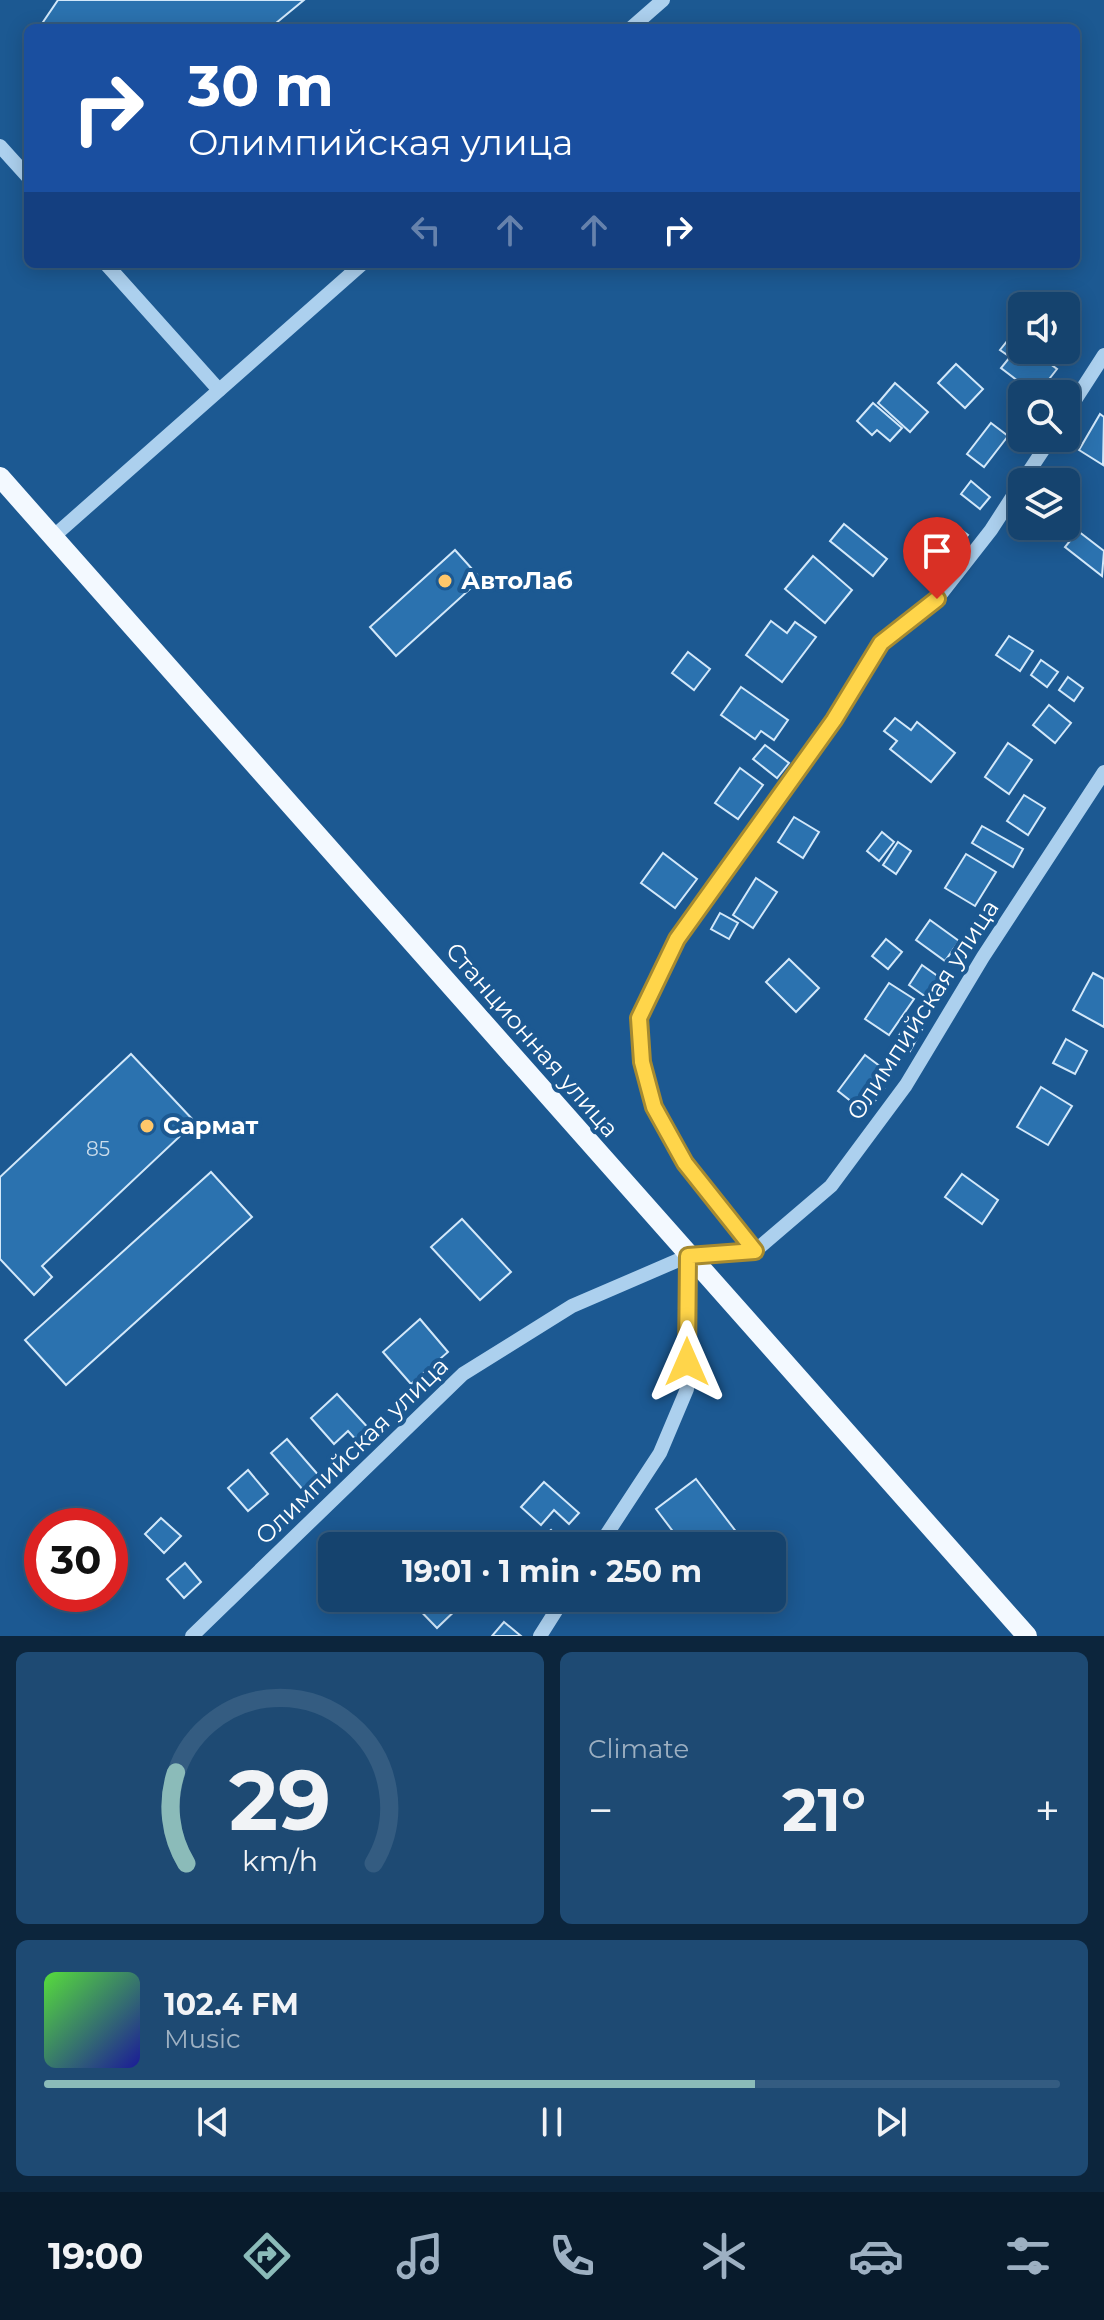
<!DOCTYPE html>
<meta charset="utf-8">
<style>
:root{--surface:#15436e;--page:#1e4a73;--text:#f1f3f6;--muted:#9db0c2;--line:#345c81;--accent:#8bbbb9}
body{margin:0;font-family:Montserrat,sans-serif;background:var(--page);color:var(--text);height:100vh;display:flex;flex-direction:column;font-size:30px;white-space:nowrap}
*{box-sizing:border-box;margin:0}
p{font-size:26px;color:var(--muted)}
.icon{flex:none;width:44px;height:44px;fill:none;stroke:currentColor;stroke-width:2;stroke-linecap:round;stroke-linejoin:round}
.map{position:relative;height:1636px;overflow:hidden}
.drawer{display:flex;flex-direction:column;gap:16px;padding:16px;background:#0c253c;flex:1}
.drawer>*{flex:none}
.banner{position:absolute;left:24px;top:24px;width:1056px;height:244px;border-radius:12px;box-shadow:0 4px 20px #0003,0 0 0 2px var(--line);background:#1a4fa0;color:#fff;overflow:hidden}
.fabs{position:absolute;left:1008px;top:292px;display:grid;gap:16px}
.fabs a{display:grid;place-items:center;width:72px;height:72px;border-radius:12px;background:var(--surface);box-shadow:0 4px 20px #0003,0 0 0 2px var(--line);font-size:40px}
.speed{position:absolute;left:24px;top:1508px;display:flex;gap:16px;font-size:40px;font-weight:700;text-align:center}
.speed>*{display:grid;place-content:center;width:104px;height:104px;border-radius:50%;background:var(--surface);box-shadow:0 4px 20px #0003,0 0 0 2px var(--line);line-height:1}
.speed .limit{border:12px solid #d22;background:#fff;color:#111}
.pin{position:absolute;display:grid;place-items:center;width:68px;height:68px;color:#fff;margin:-82px -34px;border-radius:50% 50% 50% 0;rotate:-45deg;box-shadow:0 0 8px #0007}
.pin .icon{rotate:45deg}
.me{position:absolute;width:88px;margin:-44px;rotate:0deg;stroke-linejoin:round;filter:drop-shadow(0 0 6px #0008)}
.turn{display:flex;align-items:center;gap:28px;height:168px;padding:0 32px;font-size:36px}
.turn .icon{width:104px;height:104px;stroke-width:2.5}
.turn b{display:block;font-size:56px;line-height:68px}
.lanes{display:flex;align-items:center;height:76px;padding:0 32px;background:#0003;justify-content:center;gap:40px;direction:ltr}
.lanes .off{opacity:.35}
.big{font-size:60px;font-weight:700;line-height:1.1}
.drawer .widget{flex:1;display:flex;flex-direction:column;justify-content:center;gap:12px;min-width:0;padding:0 28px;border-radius:12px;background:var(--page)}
.drawer .dial{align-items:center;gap:0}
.dial svg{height:208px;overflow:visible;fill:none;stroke:var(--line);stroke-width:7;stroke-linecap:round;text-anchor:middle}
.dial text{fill:var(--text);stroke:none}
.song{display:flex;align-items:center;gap:24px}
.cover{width:96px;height:96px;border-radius:12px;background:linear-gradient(135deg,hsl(110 70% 55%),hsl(240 70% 35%))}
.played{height:8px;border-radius:4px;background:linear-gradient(90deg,var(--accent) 70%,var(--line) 70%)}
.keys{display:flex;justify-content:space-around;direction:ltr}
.heat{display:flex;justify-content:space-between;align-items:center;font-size:44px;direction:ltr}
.drawer .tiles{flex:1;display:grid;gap:16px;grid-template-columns:1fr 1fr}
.widget:last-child{grid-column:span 2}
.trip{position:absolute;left:318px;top:1532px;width:468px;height:80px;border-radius:12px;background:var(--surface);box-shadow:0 4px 20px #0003,0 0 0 2px var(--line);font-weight:700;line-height:80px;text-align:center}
.tabs{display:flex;height:128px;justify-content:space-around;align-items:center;background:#081b2c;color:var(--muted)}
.tabs .icon{width:56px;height:56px}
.tabs .active{color:var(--accent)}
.tabs b{font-size:36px;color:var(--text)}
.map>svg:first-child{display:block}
.building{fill:#2b72af;stroke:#d2e8fa;stroke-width:2}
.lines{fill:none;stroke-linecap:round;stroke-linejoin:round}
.minor{stroke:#acd0ee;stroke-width:14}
.major{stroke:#f3f9ff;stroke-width:20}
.route-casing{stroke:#a68a30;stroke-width:20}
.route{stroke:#ffd54a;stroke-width:14}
.poi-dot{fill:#ffc76a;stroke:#1c5992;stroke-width:3}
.labels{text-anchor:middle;stroke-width:8;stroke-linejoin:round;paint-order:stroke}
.number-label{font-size:20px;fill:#cadceb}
.poi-label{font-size:24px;font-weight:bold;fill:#fff;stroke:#1c5992;text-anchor:start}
.street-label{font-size:24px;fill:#fff;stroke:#1c5992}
</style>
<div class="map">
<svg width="1104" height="1636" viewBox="0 0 1104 1636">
<rect width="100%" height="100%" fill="#1c5992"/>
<g class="building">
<polygon points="58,0 304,0 270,28 39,28"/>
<polygon points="1012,335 1022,343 1022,350 1031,350 1057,369 1050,378 1061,386 1054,394 1035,394 1001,368 1010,357 1000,350"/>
<polygon points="956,364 983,389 965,408 938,383"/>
<polygon points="895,383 928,412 910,432 878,403"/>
<polygon points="873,403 902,428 890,441 877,430 872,435 857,421"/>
<polygon points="1100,414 1104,417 1103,465 1079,450"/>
<polygon points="991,423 1008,436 984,467 967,454"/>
<polygon points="971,481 990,497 980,509 961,494"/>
<polygon points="952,523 968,535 948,560 932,548"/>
<polygon points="844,524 887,559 873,576 830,541"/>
<polygon points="1078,531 1104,551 1102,576 1065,547"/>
<polygon points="455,550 481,579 396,656 370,627"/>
<polygon points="813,556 852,590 825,623 785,589"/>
<polygon points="771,621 787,633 795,622 816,637 782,682 746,655"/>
<polygon points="1009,636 1033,651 1020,671 996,655"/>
<polygon points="688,652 710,669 694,690 672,673"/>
<polygon points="1041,660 1058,672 1047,687 1031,675"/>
<polygon points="1068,677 1083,688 1074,701 1059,690"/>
<polygon points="741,687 788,720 774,740 761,731 755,739 721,715"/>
<polygon points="1049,705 1071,723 1055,743 1033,725"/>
<polygon points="895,718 911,730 917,722 955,753 931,782 890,749 897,741 884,731"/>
<polygon points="1008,743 1032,760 1009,794 985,777"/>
<polygon points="765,745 789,763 777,778 753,759"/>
<polygon points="740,768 763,785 738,819 715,803"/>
<polygon points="1024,795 1045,808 1028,835 1007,821"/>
<polygon points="794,817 819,832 803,858 778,842"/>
<polygon points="982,826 1023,849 1013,867 972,843"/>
<polygon points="882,832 894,842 879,861 867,851"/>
<polygon points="898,842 911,851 896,874 883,865"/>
<polygon points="663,853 697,879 675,908 641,883"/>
<polygon points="966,854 996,872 975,906 945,888"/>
<polygon points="756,878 777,892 753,928 733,915"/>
<polygon points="720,913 738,923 729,939 711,929"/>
<polygon points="930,920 959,941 945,961 916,940"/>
<polygon points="886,939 902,952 888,969 872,956"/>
<polygon points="789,959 819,988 796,1012 766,982"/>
<polygon points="922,965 946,982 933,1002 909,985"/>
<polygon points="1093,973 1104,979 1104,1027 1073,1010"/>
<polygon points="889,983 914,999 889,1035 865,1019"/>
<polygon points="911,1016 925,1024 910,1051 895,1042"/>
<polygon points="1066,1039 1087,1051 1075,1074 1053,1063"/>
<polygon points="131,1054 195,1122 42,1266 52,1277 34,1295 0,1259 0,1177"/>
<polygon points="865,1055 881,1067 872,1080 884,1089 866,1113 838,1091"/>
<polygon points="1041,1087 1072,1106 1048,1145 1017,1127"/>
<polygon points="211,1172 252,1217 66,1385 25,1340"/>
<polygon points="962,1174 998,1200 982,1224 945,1197"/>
<polygon points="462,1219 511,1272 480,1300 431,1247"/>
<polygon points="420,1319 448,1352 411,1384 383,1352"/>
<polygon points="337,1394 371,1431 358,1442 348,1431 334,1444 311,1418"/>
<polygon points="287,1439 320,1477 304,1491 271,1453"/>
<polygon points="248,1470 268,1494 248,1511 228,1488"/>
<polygon points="696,1479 747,1546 684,1546 656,1509"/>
<polygon points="544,1482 579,1513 569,1524 554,1510 541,1525 521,1507"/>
<polygon points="161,1518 181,1536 164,1553 145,1534"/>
<polygon points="551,1530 566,1546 533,1546"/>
<polygon points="185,1563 201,1582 184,1598 167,1579"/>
<polygon points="408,1598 461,1598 465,1601 437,1628"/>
<polygon points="504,1622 521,1636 492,1636"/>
</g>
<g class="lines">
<g class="minor">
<polyline points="631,28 663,0"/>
<polyline points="0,146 28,177"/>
<polyline points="106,264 219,390"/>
<polyline points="1066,414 1104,355"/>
<polyline points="1022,482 1051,438"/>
<polyline points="54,536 362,264"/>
<polyline points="755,1251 685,1163 654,1107 642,1062 639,1018 677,939 834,720 881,643 937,599 991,530 1022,482"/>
<polyline points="599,1546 660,1453 687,1389 688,1256"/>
<polyline points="192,1636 463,1374 572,1306 688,1256 755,1251 831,1186 906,1085 983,957 1104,772"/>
<polyline points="540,1636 564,1598"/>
</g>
<polyline class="major" points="0,477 1027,1636"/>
</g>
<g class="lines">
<g class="route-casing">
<polyline id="route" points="687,1362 688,1256 755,1251 685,1163 654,1107 642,1062 639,1018 677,939 834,720 881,643 937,599"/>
</g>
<use href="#route" class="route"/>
</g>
<g class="poi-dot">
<circle cx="445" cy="581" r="8"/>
<circle cx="147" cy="1126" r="8"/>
</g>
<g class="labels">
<g class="number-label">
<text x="98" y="1156">85</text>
</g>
<g class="poi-label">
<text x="461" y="589">АвтоЛаб</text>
<text x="163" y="1134">Сармат</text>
</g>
<g class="street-label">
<text transform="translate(923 1010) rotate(-57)" y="8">Олимпийская улица</text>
<text transform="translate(532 1040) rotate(49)" y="8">Станционная улица</text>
<text transform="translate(352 1451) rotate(-44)" y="8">Олимпийская улица</text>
</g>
</g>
</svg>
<div class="fabs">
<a><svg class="icon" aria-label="sound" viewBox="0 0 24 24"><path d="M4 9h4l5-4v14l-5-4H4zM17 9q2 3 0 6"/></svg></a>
<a><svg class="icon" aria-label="search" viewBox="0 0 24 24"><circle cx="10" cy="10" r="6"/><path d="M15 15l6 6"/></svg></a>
<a><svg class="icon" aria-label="layers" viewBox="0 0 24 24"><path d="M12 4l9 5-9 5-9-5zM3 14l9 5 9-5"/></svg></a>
</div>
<div class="speed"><div class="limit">30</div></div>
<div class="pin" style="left:937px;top:599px;background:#d93025"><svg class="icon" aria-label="arrive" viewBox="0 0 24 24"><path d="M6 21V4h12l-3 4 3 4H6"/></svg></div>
<svg class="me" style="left:687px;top:1362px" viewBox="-20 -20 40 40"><path d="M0-17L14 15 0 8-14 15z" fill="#ffd54a" stroke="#fff" stroke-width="4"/></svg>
<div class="trip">19:01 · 1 min · 250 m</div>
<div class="banner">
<div class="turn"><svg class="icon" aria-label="right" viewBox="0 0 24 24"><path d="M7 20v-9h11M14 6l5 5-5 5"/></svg><div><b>30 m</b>Олимпийская улица</div></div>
<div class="lanes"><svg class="icon off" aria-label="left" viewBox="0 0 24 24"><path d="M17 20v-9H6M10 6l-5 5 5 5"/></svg><svg class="icon off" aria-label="ahead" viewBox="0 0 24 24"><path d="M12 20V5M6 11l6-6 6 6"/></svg><svg class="icon off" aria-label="ahead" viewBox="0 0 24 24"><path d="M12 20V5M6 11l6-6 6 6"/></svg><svg class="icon" aria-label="right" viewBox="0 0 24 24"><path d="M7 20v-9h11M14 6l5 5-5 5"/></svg></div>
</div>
</div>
<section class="drawer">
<div class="tiles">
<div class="widget dial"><svg viewBox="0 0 100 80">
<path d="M14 69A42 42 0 1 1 86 69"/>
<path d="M14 69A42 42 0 0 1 10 34" stroke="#8bbbb9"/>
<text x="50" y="56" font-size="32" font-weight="700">29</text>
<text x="50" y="72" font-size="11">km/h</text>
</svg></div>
<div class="widget"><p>Climate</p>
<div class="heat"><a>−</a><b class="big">21°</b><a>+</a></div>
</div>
<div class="widget">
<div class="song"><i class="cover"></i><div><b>102.4 FM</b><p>Music</p></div></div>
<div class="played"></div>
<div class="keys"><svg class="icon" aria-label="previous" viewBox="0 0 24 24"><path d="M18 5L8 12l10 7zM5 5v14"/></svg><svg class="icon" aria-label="pause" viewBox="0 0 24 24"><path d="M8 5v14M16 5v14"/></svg><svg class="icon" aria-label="next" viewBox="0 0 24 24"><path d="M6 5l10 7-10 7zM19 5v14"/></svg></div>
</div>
</div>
</section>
<nav class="tabs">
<b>19:00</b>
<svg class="icon active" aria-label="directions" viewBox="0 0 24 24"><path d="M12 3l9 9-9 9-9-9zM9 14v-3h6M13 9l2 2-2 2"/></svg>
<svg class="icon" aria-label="music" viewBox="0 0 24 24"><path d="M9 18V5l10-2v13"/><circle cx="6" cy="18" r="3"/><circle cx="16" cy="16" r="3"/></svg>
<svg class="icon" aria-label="phone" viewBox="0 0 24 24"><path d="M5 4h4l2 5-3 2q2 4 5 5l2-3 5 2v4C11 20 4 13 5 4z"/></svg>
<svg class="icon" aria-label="climate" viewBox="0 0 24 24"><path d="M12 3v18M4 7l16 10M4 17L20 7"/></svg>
<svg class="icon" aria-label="car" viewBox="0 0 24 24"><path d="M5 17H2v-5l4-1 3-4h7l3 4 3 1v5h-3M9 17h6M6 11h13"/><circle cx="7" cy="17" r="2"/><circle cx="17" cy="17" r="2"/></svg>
<svg class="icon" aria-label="filters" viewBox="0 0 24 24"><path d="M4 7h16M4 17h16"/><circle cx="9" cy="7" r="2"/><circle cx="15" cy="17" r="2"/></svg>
</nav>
